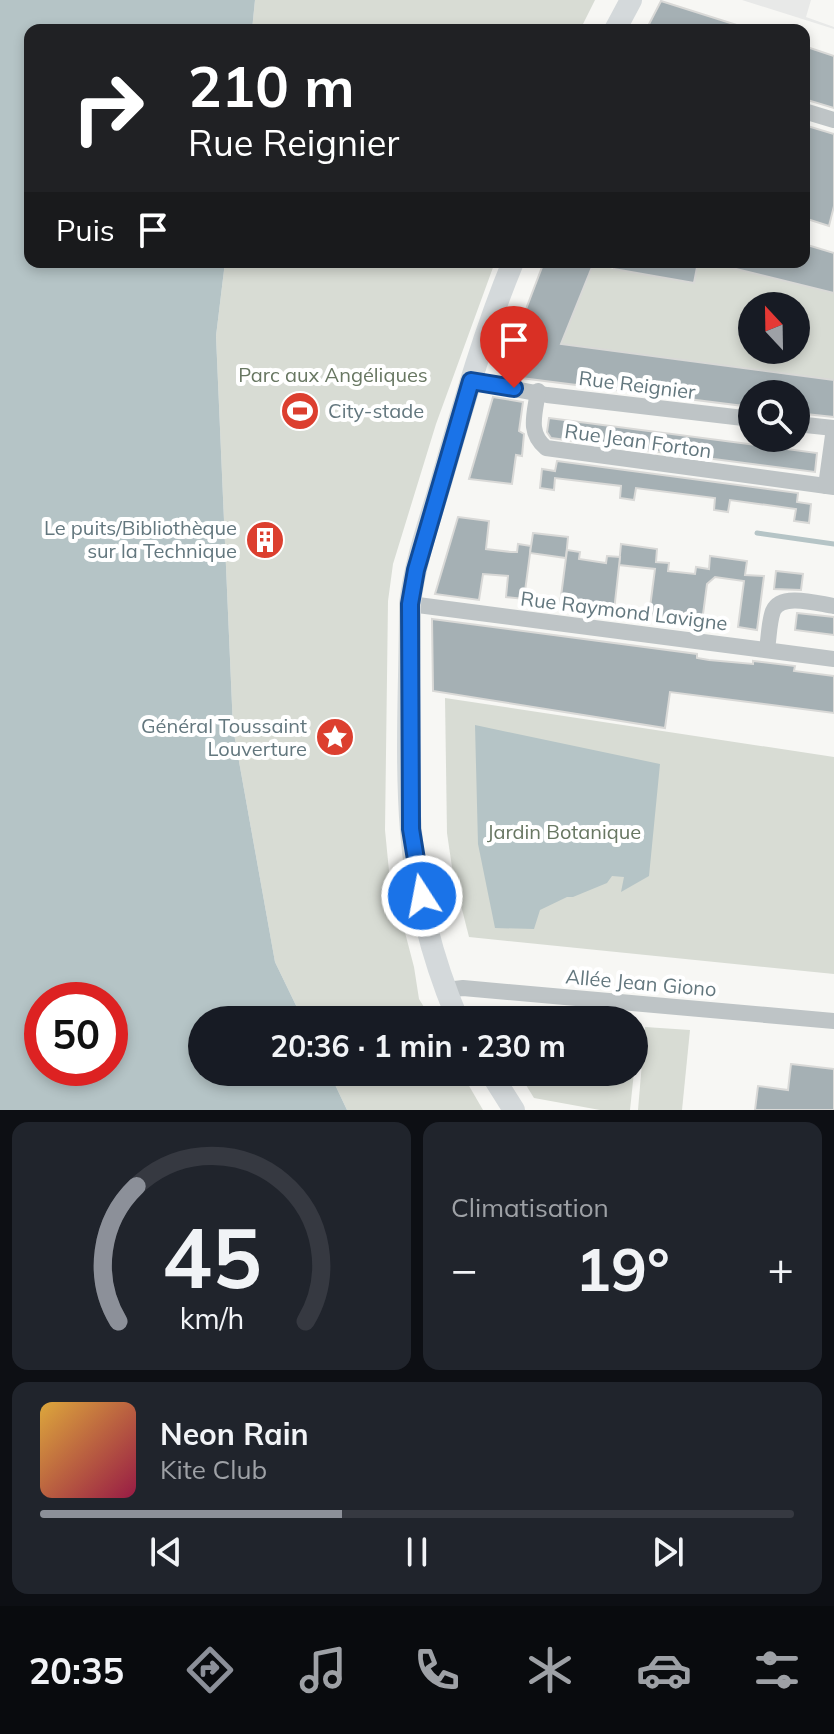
<!DOCTYPE html>
<html lang="fr">
<meta charset="utf-8">
<style>
:root{--surface:#171b24;--page:#20242c;--text:#f1f3f6;--muted:#9ea1a6;--line:#363941;--accent:#8c9099}
body{margin:0;font-family:Mulish,sans-serif;background:var(--page);color:var(--text);height:100vh;display:flex;flex-direction:column;font-size:30px;white-space:nowrap}
*{box-sizing:border-box;margin:0}
p{font-size:26px;color:var(--muted)}
.icon{flex:none;width:44px;height:44px;fill:none;stroke:currentColor;stroke-width:2;stroke-linecap:round;stroke-linejoin:round}
.map{position:relative;height:1110px;overflow:hidden}
.drawer{display:flex;flex-direction:column;gap:12px;padding:12px;background:#0d0f14;flex:1}
.drawer>*{flex:none}
.hud{position:absolute;left:24px;top:24px;width:786px;height:244px;border-radius:16px;box-shadow:0 4px 12px #0003;background:#202124;color:#fff;overflow:hidden}
.needle{width:52px;rotate:338deg}
.controls{position:absolute;left:738px;top:292px;display:grid;gap:16px}
.controls a{display:grid;place-items:center;width:72px;height:72px;border-radius:50%;background:var(--surface);box-shadow:0 4px 12px #0003;font-size:40px}
.speed{position:absolute;left:24px;top:982px;display:flex;gap:16px;font-size:40px;font-weight:700;text-align:center}
.speed>*{display:grid;place-content:center;width:104px;height:104px;border-radius:50%;background:var(--surface);box-shadow:0 4px 12px #0003;line-height:1}
.speed .limit{border:12px solid #d22;background:#fff;color:#111}
.pin{position:absolute;display:grid;place-items:center;width:68px;height:68px;color:#fff;margin:-82px -34px;border-radius:50% 50% 50% 0;rotate:-45deg;box-shadow:0 0 8px #0007}
.pin .icon{rotate:45deg}
.me{position:absolute;width:88px;margin:-44px;rotate:349deg;stroke-linejoin:round;filter:drop-shadow(0 0 6px #0008)}
.turn{display:flex;align-items:center;gap:28px;height:168px;padding:0 32px;font-size:36px}
.turn .icon{width:104px;height:104px;stroke-width:2.5}
.turn b{display:block;font-size:56px;line-height:68px}
.then{display:flex;align-items:center;height:76px;padding:0 32px;background:#0003;gap:16px;font-size:30px}
.big{font-size:60px;font-weight:700;line-height:1.1}
.drawer .tile{flex:1;display:flex;flex-direction:column;justify-content:center;gap:12px;min-width:0;padding:0 28px;border-radius:16px;background:var(--page)}
.drawer .dial{align-items:center;gap:0}
.dial svg{height:208px;overflow:visible;fill:none;stroke:var(--line);stroke-width:7;stroke-linecap:round;text-anchor:middle}
.dial text{fill:var(--text);stroke:none}
.song{display:flex;align-items:center;gap:24px}
.cover{width:96px;height:96px;border-radius:12px;background:linear-gradient(135deg,hsl(40 70% 55%),hsl(340 70% 35%))}
.played{height:8px;border-radius:4px;background:linear-gradient(90deg,var(--accent) 40%,var(--line) 40%)}
.keys{display:flex;justify-content:space-around;direction:ltr}
.heat{display:flex;justify-content:space-between;align-items:center;font-size:44px;direction:ltr}
.drawer .tiles{flex:1;display:grid;gap:12px;grid-template-columns:1fr 1fr}
.tile:last-child{grid-column:span 2}
.trip{position:absolute;left:188px;top:1006px;width:460px;height:80px;border-radius:40px;background:var(--surface);box-shadow:0 4px 12px #0003;font-weight:700;line-height:80px;text-align:center}
.menu{display:flex;height:128px;justify-content:space-around;align-items:center;background:#090b0e;color:var(--muted)}
.menu .icon{width:56px;height:56px}
.menu .current{color:var(--accent)}
.menu b{font-size:36px;color:var(--text)}
.map>svg:first-child{display:block}
.built{fill:#e8e9e8}
.green{fill:#d8dcd4;fill-rule:evenodd}
.water{fill:#b5c4c6;fill-rule:evenodd}
.lines{fill:none;stroke-linecap:round;stroke-linejoin:round}
.stream{stroke:#b5c4c6;stroke-width:5}
.building{fill:#a5b0b4;stroke:#d9d9d7;stroke-width:2}
.street{stroke:#bec4c6;stroke-width:16}
.secondary{stroke:#d4d9db;stroke-width:22}
.route-casing{stroke:#114b97;stroke-width:20}
.route{stroke:#1a73e8;stroke-width:14}
.labels{text-anchor:middle;stroke-width:8;stroke-linejoin:round;paint-order:stroke}
.park-label{font-size:20px;fill:#687762;stroke:#fff}
.street-label{font-size:20px;fill:#63777e;stroke:#fff}
.poi-label{font-size:20px;fill:#63777e;stroke:#fff;text-anchor:end}
</style>
<div class="map">
<svg width="834" height="1110" viewBox="0 0 834 1110">
<rect width="100%" height="100%" fill="#f7f7f4"/>
<polygon class="built" points="742,0 811,0 806,17 834,27 834,29"/>
<g class="green">
<polygon points="255,0 595,0 580,30 252,30"/>
<polygon points="225,262 495,262 436,424 393,564 388,601 385,830 389,871 414,967 419,999 432,1020 303,1020 275,962 233,728 216,336"/>
<path d="M698 262H709L834 293V380L561 344 593 265 694 283ZM752 306H796V350H752Z"/>
<polygon points="445,698 834,757 834,974 469,937 453,874 447,833"/>
<polygon points="482,1012 569,1020 487,1020"/>
<polygon points="645,1027 690,1030 682,1110 638,1110"/>
<polygon points="329,1072 461,1072 483,1110 347,1110"/>
<polygon points="518,1072 634,1072 630,1110 600,1110 534,1098"/>
</g>
<g class="water">
<path d="M0 0H255L252 30H30V262H225L216 336 233 728 275 962 303 1020H202V1072H329L347 1110H0ZM42 1000H110V1068H42Z"/>
<polygon points="475,725 660,764 649,876 621,892 624,877 612,876 607,883 573,897 567,897 540,910 534,929 495,928 478,844"/>
</g>
<g class="lines">
<polyline class="stream" points="757,533 834,544"/>
</g>
<g class="building">
<polygon points="661,1 743,27 743,30 646,30"/>
<polygon points="804,46 834,56 834,108 804,99"/>
<polygon points="804,125 834,134 834,206 829,226 804,218"/>
<polygon points="804,244 834,253 834,293 728,267 728,262 804,262"/>
<polygon points="544,262 594,262 561,344 834,380 834,417 796,413 796,394 752,394 752,407 513,377 505,364"/>
<polygon points="615,262 698,262 694,283 614,269"/>
<polygon points="493,397 523,402 519,431 524,434 522,456 516,455 512,484 469,479"/>
<polygon points="549,418 817,453 815,472 551,438 547,432"/>
<polygon points="557,461 798,493 797,502 811,504 809,523 794,521 796,509 730,500 728,512 714,510 715,498 636,488 634,500 620,498 621,486 555,478 554,490 540,488 542,469 555,471"/>
<polygon points="458,517 489,521 486,549 511,552 517,552 518,544 531,546 524,599 506,597 508,576 483,574 479,600 435,594"/>
<circle cx="265" cy="543" r="16"/>
<polygon points="533,533 568,537 566,558 530,553"/>
<polygon points="621,544 657,549 656,562 669,563 668,571 695,574 696,567 709,569 710,556 747,561 745,575 764,576 757,630 738,627 744,581 715,577 707,584 702,622 649,615 655,569 619,565"/>
<polygon points="567,550 580,552 579,559 606,563 607,556 620,557 614,611 560,604"/>
<polygon points="776,571 803,574 801,590 774,589"/>
<polygon points="797,613 834,617 834,635 795,630"/>
<polygon points="432,619 697,654 697,658 709,660 753,664 753,661 795,666 794,671 834,676 834,713 670,692 665,728 433,691"/>
<polygon points="791,1064 834,1069 834,1110 755,1110 758,1086 788,1090"/>
</g>
<g class="lines">
<g class="street">
<polyline points="804,111 834,120"/>
<polyline points="471,381 547,395 752,419"/>
<path d="M538 391C535 414 527 432 546 448L834 487"/>
<polyline points="796,424 834,428"/>
<polyline points="826,486 834,428"/>
<polyline points="410,604 834,659"/>
<path d="M767 649C769 637 769 622 773 611 781 592 819 604 834 606"/>
<polyline points="446,990 463,988 834,1021"/>
</g>
<g class="secondary">
<polyline points="615,30 631,0"/>
<path d="M458 1020C433 961 416 895 411 831 405 756 410 679 410 604 415 561 430 520 442 479 463 406 484 332 513 262"/>
<polyline points="490,1072 514,1110"/>
</g>
</g>
<g class="lines">
<g class="route-casing">
<polyline id="route" points="422,896 411,829 410,604 416,570 471,381 514,388"/>
</g>
<use href="#route" class="route"/>
</g>
<defs>
<g id="stadium-disc" transform="scale(2)"><circle r="9.5" fill="#dc3f2f" stroke="#fff"/><path d="M0-5a6.5 5 0 1 0 0 10a6.5 5 0 1 0 0-10ZM-3.5-1.8h7v3.6h-7Z" fill="#fff"/></g>
<g id="building-disc" transform="scale(2)"><circle r="9.5" fill="#dc3f2f" stroke="#fff"/><path d="M-4-6H4V6H1V3H-1V6H-4ZM-2.5-4.3h1.7v1.8h-1.7ZM.8-4.3h1.7v1.8H.8ZM-2.5-1h1.7V.8h-1.7ZM.8-1h1.7V.8H.8Z" fill="#fff"/></g>
<g id="sight-disc" transform="scale(2)"><circle r="9.5" fill="#dc3f2f" stroke="#fff"/><path d="M0-6L1.8-2.2L6-1.7L2.9 1.2L3.7 5.4L0 3.3L-3.7 5.4L-2.9 1.2L-6-1.7L-1.8-2.2Z" fill="#fff"/></g>
</defs>
<g fill-rule="evenodd">
<use href="#stadium-disc" x="300" y="411"/>
<use href="#building-disc" x="265" y="540"/>
<use href="#sight-disc" x="335" y="737"/>
</g>
<g class="labels">
<g class="park-label">
<text x="333" y="382">Parc aux Angéliques</text>
<text x="564" y="839">Jardin Botanique</text>
</g>
<g class="street-label">
<text transform="translate(637 385) rotate(7)" y="7">Rue Reignier</text>
<text transform="translate(638 441) rotate(8)" y="7">Rue Jean Forton</text>
<text transform="translate(624 611) rotate(7)" y="7">Rue Raymond Lavigne</text>
<text transform="translate(641 983) rotate(5)" y="7">Allée Jean Giono</text>
</g>
<g class="poi-label">
<text x="328" y="418" text-anchor="start">City-stade</text>
<text x="237" y="535">Le puits/Bibliothèque<tspan x="237" dy="23">sur la Technique</tspan></text>
<text x="307" y="733">Général Toussaint<tspan x="307" dy="23">Louverture</tspan></text>
</g>
</g>
</svg>
<div class="controls">
<a><svg class="needle" viewBox="-14 -14 28 28"><path d="M0-13l5 13h-10z" fill="#e53935"/><path d="M0 13l5-13h-10z" fill="#9ea1a6"/></svg></a>
<a><svg class="icon" aria-label="search" viewBox="0 0 24 24"><circle cx="10" cy="10" r="6"/><path d="M15 15l6 6"/></svg></a>
</div>
<div class="speed"><div class="limit">50</div></div>
<div class="pin" style="left:514px;top:388px;background:#d93025"><svg class="icon" aria-label="arrive" viewBox="0 0 24 24"><path d="M6 21V4h12l-3 4 3 4H6"/></svg></div>
<svg class="me" style="left:422px;top:896px" viewBox="-20 -20 40 40"><circle r="17" fill="#1a73e8" stroke="#fff" stroke-width="3"/><path d="M0-11L8 9 0 5-8 9z" fill="#fff"/></svg>
<div class="trip">20:36 · 1 min · 230 m</div>
<div class="hud">
<div class="turn"><svg class="icon" aria-label="right" viewBox="0 0 24 24"><path d="M7 20v-9h11M14 6l5 5-5 5"/></svg><div><b>210 m</b>Rue Reignier</div></div>
<div class="then">Puis<svg class="icon" aria-label="arrive" viewBox="0 0 24 24"><path d="M6 21V4h12l-3 4 3 4H6"/></svg></div>
</div>
</div>
<section class="drawer">
<div class="tiles">
<div class="tile dial"><svg viewBox="0 0 100 80">
<path d="M14 69A42 42 0 1 1 86 69"/>
<path d="M14 69A42 42 0 0 1 21 17" stroke="#8c9099"/>
<text x="50" y="56" font-size="32" font-weight="700">45</text>
<text x="50" y="72" font-size="11">km/h</text>
</svg></div>
<div class="tile"><p>Climatisation</p>
<div class="heat"><a>−</a><b class="big">19°</b><a>+</a></div>
</div>
<div class="tile">
<div class="song"><i class="cover"></i><div><b>Neon Rain</b><p>Kite Club</p></div></div>
<div class="played"></div>
<div class="keys"><svg class="icon" aria-label="previous" viewBox="0 0 24 24"><path d="M18 5L8 12l10 7zM5 5v14"/></svg><svg class="icon" aria-label="pause" viewBox="0 0 24 24"><path d="M8 5v14M16 5v14"/></svg><svg class="icon" aria-label="next" viewBox="0 0 24 24"><path d="M6 5l10 7-10 7zM19 5v14"/></svg></div>
</div>
</div>
</section>
<nav class="menu">
<b>20:35</b>
<svg class="icon current" aria-label="directions" viewBox="0 0 24 24"><path d="M12 3l9 9-9 9-9-9zM9 14v-3h6M13 9l2 2-2 2"/></svg>
<svg class="icon" aria-label="music" viewBox="0 0 24 24"><path d="M9 18V5l10-2v13"/><circle cx="6" cy="18" r="3"/><circle cx="16" cy="16" r="3"/></svg>
<svg class="icon" aria-label="phone" viewBox="0 0 24 24"><path d="M5 4h4l2 5-3 2q2 4 5 5l2-3 5 2v4C11 20 4 13 5 4z"/></svg>
<svg class="icon" aria-label="climate" viewBox="0 0 24 24"><path d="M12 3v18M4 7l16 10M4 17L20 7"/></svg>
<svg class="icon" aria-label="car" viewBox="0 0 24 24"><path d="M5 17H2v-5l4-1 3-4h7l3 4 3 1v5h-3M9 17h6M6 11h13"/><circle cx="7" cy="17" r="2"/><circle cx="17" cy="17" r="2"/></svg>
<svg class="icon" aria-label="filters" viewBox="0 0 24 24"><path d="M4 7h16M4 17h16"/><circle cx="9" cy="7" r="2"/><circle cx="15" cy="17" r="2"/></svg>
</nav>
